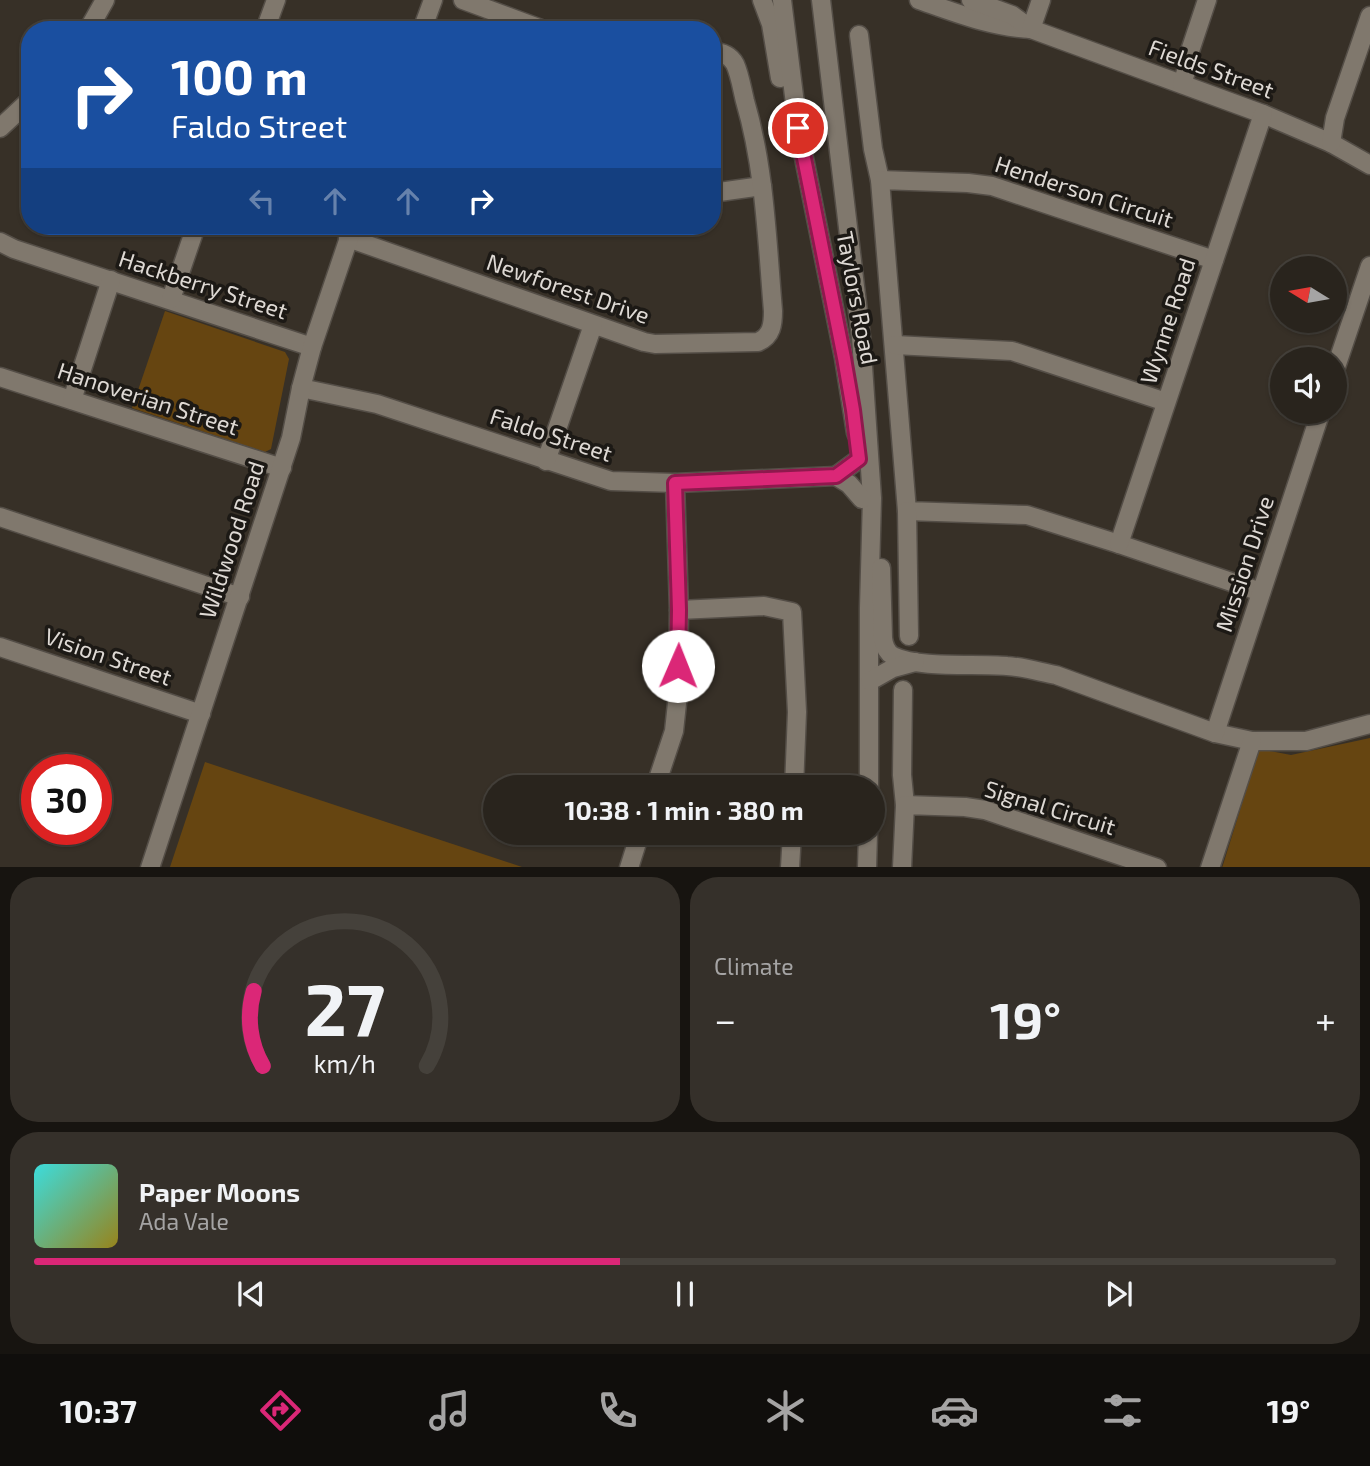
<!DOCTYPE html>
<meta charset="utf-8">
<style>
:root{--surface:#29241d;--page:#35302a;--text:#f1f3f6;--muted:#a5a4a4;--line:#45413b;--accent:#db2777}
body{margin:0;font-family:"Exo 2",sans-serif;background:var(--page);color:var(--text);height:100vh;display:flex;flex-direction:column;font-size:26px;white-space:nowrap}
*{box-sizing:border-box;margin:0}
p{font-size:23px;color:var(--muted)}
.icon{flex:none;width:38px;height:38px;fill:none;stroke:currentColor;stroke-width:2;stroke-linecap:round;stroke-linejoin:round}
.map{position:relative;height:867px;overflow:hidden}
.side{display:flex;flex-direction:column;gap:10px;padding:10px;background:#171410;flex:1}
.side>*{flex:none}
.hud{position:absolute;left:21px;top:21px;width:700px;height:214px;border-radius:28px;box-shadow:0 2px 5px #0004,0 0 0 2px var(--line);background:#1a4fa0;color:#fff;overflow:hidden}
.needle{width:46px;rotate:281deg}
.controls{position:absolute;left:1270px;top:256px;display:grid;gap:14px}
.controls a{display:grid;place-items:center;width:77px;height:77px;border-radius:50%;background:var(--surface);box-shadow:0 2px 5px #0004,0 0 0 2px var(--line);font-size:35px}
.speed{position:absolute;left:21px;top:754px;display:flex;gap:14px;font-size:35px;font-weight:700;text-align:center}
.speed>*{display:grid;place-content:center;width:91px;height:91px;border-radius:50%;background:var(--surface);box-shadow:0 2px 5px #0004,0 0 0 2px var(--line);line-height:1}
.speed .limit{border:10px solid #d22;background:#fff;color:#111}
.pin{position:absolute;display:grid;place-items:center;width:60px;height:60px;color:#fff;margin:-30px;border:4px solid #fff;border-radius:50%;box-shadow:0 2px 7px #0007}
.me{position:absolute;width:77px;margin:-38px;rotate:1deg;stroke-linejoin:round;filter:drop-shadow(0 0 5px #0008)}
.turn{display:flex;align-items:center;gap:24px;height:147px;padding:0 35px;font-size:32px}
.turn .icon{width:91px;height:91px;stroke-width:2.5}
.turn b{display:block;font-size:49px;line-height:60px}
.lanes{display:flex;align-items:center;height:66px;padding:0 35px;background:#0003;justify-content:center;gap:35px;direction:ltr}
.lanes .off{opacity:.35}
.big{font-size:52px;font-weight:700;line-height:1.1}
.side .tile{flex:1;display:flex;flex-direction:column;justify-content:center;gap:10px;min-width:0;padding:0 24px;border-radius:28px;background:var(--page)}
.side .dial{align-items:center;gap:0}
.dial svg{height:182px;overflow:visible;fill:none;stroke:var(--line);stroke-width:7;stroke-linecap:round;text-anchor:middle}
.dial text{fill:var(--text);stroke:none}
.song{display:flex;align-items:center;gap:21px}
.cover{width:84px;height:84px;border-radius:10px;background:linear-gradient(135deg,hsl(180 70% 55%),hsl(50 70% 35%))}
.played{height:7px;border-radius:4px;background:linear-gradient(90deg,var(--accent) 45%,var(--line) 45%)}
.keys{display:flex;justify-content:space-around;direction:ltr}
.heat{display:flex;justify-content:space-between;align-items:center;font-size:38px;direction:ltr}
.side .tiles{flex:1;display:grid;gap:10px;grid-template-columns:1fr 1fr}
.tile:last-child{grid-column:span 2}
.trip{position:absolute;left:483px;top:775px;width:402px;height:70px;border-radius:35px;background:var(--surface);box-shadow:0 2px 5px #0004,0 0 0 2px var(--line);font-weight:700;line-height:70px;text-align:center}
.menu{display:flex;height:112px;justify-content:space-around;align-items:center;background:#100e0c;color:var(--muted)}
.menu .icon{width:49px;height:49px}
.menu .active{color:var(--accent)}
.menu b{font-size:32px;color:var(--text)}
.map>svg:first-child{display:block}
.green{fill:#664511}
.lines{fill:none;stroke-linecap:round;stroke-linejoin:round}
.minor-casing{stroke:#544e47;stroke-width:21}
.minor{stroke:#80786d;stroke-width:18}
.route-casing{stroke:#8e194d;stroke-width:18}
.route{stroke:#db2777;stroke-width:12}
.labels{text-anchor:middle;stroke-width:7;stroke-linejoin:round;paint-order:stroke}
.street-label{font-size:23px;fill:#ded9d4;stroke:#1c1915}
</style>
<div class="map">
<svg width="1370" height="868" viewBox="0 0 1370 868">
<rect width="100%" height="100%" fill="#373027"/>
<g class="green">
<polygon points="165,311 285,352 289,359 271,449 265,452 132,408"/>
<polygon points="1370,738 1370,867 1222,868 1259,749 1291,755"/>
<polygon points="205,762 522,867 170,867"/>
</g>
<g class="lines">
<g class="minor-casing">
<g id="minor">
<polyline points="463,0 544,30"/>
<polyline points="762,0 771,24 780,78"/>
<polyline points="782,0 798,128 844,358 856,433"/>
<polyline points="821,0 861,337 872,498 869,608 869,788"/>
<path d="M919 0C956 13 991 27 1031 29"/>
<polyline points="971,0 1012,15 1031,29 1263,114 1331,143 1370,165"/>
<polyline points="1031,29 1041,0"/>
<polyline points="88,30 105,0"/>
<polyline points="265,30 276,0"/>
<polyline points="422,30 433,0"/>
<polyline points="859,35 873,149 880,180"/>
<polyline points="1182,84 1189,62 1189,54 1207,0"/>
<polyline points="0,128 30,100"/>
<polyline points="1331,143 1335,118 1370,16"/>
<polyline points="712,193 762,186"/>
<path d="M348 238 644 342 655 344 758 342C772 336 773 324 773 311 767 241 765 169 745 101 742 89 740 75 735 64 730 55 722 52 712 52"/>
<polyline points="0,242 14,249 312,347"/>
<polyline points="1214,260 992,186 968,183 880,180 907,511 1027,515 1119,544 1261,592"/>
<polyline points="171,299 196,226"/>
<polyline points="895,345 1012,351 1166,402"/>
<polyline points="1335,370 1370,266"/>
<polyline points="0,377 282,468"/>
<polyline points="301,388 377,404 611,481 675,483 836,476"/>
<polyline points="72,400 111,280"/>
<polyline points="546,461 593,325"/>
<polyline points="836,476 849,484 862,499"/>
<polyline points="836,476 859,459"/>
<polyline points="907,511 909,636"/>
<polyline points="0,517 240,597"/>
<polyline points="1119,544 1263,114"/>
<path d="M881 568 883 638C884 646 886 652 893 656 920 669 976 663 1007 666 1024 667 1040 672 1056 675L1215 733 1252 741H1306L1370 724"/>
<polyline points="679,610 764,606 792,612 797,712 794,788"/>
<polyline points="0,647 201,714"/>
<polyline points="870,681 893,668 915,662"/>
<polyline points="903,690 902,775 905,805"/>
<polyline points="1215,733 1321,411"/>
<polyline points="655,788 674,731 678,694 679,610 675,483"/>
<polyline points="150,868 291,438 301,388 312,347 353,226"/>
<polyline points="629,868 640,833"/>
<polyline points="790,868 792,833"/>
<polyline points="867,868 868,833"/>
<polyline points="902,868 905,805 965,807 985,810 1157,868"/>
<polyline points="1210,868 1252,741"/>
</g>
</g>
<use href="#minor" class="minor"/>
</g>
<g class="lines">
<g class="route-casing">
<polyline id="route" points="678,666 679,610 675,483 836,476 859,459 853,410 844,358 798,128"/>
</g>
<use href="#route" class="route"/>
</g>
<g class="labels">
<g class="street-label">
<text transform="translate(1211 69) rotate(20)" y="8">Fields Street</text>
<text transform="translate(1084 192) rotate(18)" y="8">Henderson Circuit</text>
<text transform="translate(203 285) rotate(18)" y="8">Hackberry Street</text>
<text transform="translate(568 289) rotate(19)" y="8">Newforest Drive</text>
<text transform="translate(857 298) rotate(79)" y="8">Taylors Road</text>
<text transform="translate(1168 321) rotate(-72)" y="8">Wynne Road</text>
<text transform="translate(148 399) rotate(18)" y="8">Hanoverian Street</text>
<text transform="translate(551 435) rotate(18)" y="8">Faldo Street</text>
<text transform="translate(232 540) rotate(-72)" y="8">Wildwood Road</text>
<text transform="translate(1245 564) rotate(-72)" y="8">Mission Drive</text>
<text transform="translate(108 657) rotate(19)" y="8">Vision Street</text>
<text transform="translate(1050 808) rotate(17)" y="8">Signal Circuit</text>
</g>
</g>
</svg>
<div class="controls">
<a><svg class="needle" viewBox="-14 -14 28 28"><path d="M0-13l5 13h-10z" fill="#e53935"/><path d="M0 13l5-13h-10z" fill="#a5a4a4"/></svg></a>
<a><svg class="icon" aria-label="sound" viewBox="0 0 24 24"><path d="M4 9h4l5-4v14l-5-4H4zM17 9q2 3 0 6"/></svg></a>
</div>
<div class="speed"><div class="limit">30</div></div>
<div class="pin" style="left:798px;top:128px;background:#d93025"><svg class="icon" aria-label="arrive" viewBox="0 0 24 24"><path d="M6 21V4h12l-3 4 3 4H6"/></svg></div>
<svg class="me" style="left:678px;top:666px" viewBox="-20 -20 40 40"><circle r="19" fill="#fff"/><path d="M0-13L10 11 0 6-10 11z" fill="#db2777"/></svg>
<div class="trip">10:38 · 1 min · 380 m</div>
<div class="hud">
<div class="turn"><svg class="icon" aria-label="right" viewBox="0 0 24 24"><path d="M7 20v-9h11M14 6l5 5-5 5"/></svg><div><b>100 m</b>Faldo Street</div></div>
<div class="lanes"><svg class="icon off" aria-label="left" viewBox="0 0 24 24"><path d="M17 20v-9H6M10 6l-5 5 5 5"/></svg><svg class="icon off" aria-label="ahead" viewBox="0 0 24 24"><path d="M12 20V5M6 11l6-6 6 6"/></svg><svg class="icon off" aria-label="ahead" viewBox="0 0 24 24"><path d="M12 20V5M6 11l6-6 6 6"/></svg><svg class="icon" aria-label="right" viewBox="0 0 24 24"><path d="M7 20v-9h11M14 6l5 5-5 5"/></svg></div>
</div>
</div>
<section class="side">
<div class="tiles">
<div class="tile dial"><svg viewBox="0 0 100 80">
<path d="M14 69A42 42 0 1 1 86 69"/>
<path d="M14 69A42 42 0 0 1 10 36" stroke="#db2777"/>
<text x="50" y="56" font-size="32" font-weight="700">27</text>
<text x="50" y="72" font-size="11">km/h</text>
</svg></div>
<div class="tile"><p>Climate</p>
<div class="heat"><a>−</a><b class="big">19°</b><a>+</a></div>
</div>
<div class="tile">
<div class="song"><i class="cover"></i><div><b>Paper Moons</b><p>Ada Vale</p></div></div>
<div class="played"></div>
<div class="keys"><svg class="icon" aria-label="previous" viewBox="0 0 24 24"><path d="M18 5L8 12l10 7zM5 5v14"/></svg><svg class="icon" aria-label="pause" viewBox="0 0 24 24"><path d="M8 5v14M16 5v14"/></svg><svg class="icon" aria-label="next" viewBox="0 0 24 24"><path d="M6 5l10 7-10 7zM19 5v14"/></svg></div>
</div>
</div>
</section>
<nav class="menu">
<b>10:37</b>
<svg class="icon active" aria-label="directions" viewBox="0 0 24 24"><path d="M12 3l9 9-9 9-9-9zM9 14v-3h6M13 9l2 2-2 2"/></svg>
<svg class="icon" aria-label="music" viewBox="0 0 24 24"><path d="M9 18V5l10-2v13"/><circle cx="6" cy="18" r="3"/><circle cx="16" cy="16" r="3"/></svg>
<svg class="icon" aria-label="phone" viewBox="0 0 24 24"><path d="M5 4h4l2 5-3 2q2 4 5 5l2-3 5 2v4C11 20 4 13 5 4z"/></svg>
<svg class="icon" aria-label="climate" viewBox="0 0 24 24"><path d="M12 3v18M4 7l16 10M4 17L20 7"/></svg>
<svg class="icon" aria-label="car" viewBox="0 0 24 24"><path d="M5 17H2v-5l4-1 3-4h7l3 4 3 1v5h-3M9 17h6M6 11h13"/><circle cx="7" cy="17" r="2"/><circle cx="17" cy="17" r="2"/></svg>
<svg class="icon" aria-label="filters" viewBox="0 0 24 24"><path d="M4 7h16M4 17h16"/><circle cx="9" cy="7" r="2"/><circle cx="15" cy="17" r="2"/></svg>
<b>19°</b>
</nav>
